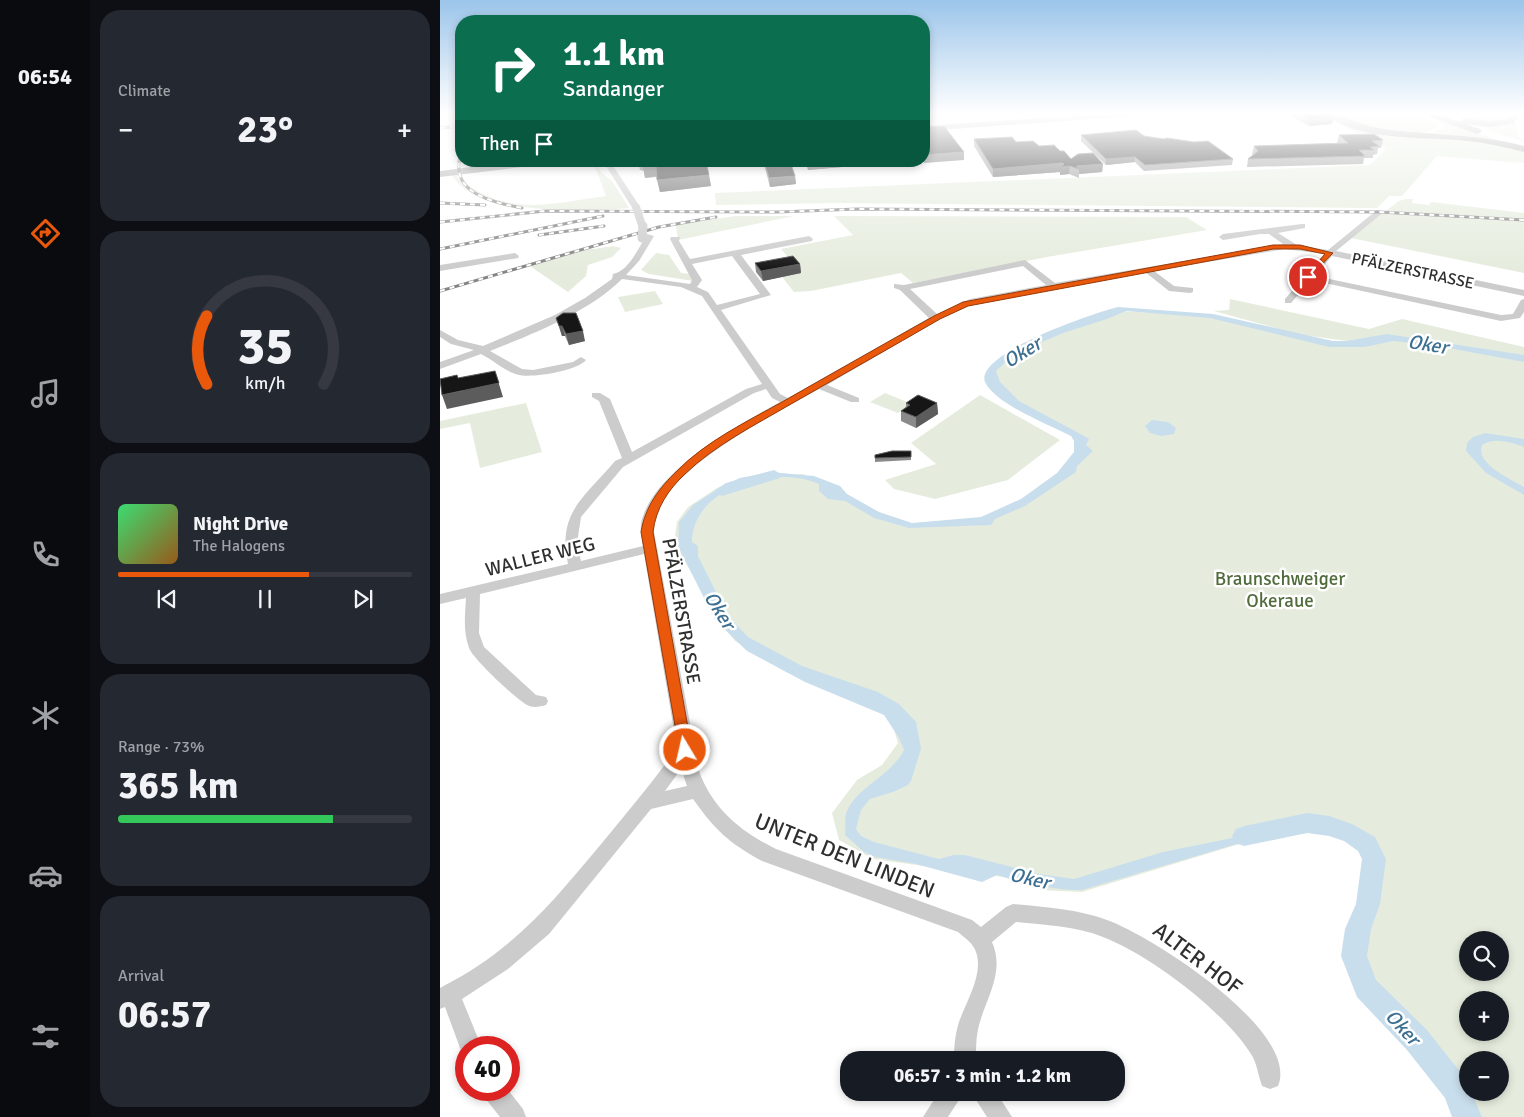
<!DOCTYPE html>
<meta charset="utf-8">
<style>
:root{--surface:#171b24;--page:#242831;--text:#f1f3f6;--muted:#9ea1a6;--line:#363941;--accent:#ea580c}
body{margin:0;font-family:Signika,sans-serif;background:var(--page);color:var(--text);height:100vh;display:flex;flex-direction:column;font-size:19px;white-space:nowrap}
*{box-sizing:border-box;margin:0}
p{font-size:16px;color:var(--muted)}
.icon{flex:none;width:28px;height:28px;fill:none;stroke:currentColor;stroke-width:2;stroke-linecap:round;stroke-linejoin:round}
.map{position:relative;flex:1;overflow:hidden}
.sheet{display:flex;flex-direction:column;gap:10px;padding:10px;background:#0d0f14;width:350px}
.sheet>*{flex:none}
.guide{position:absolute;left:15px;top:15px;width:475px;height:152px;border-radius:20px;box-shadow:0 2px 8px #0003;background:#0b6e4f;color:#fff;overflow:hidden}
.tools{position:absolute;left:1019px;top:931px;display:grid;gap:10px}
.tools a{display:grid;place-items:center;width:50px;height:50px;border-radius:50%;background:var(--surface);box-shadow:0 2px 8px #0003;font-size:25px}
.speed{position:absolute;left:15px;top:1036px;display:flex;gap:10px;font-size:25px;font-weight:700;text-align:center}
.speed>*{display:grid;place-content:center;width:65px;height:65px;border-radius:50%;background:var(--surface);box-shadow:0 2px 8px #0003;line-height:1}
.speed .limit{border:8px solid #d22;background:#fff;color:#111}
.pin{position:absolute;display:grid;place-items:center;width:42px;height:42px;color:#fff;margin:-21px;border:2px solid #fff;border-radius:50%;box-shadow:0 1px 5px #0007}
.me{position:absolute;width:55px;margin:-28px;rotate:351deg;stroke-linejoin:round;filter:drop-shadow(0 0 4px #0008)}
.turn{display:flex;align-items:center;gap:18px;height:105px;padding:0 25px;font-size:22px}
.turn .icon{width:65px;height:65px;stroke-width:2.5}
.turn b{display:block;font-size:35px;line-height:42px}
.then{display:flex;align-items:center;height:48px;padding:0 25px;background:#0003;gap:10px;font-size:19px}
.big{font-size:38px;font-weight:800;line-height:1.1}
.sheet .tile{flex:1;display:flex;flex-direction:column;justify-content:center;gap:8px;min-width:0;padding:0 18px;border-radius:20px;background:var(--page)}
.sheet .dial{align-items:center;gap:0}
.dial svg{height:130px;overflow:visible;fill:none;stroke:var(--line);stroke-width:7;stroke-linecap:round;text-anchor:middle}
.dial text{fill:var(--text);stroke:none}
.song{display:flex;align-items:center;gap:15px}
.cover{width:60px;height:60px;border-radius:8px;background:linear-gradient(135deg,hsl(140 70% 55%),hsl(30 70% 35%))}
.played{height:5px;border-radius:2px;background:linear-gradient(90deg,var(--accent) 65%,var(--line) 65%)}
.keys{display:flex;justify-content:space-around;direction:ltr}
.heat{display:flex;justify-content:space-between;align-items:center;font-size:28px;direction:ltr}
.charge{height:8px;border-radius:4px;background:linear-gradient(90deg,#34c759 73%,var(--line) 0)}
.trip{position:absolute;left:400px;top:1051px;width:285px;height:50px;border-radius:20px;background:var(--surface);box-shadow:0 2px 8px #0003;font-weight:800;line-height:50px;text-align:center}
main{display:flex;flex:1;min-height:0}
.menu{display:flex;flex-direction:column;width:90px;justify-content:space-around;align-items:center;background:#090b0e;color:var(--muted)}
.menu .icon{width:35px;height:35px}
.menu .current{color:var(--accent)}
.menu b{font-size:22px;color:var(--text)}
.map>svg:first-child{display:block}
.green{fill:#e5ecdd;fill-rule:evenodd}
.water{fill:#c9deec}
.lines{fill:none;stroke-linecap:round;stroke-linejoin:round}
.river{fill:#c9deec;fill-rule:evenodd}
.minor{fill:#ccc;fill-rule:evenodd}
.major{fill:#a7a7a7;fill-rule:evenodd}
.highway{fill:#969696;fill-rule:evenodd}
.rail-casing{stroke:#848484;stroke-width:3}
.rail{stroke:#fff;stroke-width:2;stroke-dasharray:5;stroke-linecap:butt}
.minor-bridge-far1{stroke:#ccc;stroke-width:8}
.minor-bridge{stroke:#ccc;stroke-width:9}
.wall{fill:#8a8a8a}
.shaded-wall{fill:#5c5c5c}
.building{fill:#161616;stroke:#5c5c5c}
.route{fill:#ea580c;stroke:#983908}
.labels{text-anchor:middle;stroke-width:5;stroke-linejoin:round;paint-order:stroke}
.far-street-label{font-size:16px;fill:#2f2f2f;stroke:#fff}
.street-label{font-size:19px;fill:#2f2f2f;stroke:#fff}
.park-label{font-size:19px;fill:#516c3c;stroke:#fff}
.water-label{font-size:20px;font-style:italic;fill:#3c6f92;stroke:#fff}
.near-street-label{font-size:22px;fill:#2f2f2f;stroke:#fff}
</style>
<main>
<nav class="menu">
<b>06:54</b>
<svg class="icon current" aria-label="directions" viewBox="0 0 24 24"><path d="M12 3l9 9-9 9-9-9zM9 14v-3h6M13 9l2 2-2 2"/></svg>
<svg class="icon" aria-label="music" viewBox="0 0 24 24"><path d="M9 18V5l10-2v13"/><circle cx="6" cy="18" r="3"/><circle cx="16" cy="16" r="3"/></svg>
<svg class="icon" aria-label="phone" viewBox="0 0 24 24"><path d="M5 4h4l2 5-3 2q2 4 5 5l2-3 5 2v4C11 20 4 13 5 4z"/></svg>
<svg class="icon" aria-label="climate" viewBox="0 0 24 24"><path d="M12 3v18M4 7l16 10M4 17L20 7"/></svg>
<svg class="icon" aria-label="car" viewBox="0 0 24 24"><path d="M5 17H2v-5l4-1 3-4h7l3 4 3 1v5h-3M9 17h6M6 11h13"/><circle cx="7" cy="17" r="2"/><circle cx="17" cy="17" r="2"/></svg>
<svg class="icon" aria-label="filters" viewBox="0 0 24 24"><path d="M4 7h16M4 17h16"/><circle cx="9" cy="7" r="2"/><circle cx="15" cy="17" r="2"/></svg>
</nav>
<section class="sheet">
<div class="tile"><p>Climate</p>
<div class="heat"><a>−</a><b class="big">23°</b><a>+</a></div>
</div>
<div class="tile dial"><svg viewBox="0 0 100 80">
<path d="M14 69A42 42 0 1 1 86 69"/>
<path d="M14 69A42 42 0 0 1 14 27" stroke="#ea580c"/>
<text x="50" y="56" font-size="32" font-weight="700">35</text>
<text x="50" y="72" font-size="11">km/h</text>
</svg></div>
<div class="tile">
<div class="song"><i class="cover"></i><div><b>Night Drive</b><p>The Halogens</p></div></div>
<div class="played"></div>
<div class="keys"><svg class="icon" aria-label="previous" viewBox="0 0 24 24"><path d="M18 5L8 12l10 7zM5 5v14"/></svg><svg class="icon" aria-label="pause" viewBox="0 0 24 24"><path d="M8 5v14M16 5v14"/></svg><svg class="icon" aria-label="next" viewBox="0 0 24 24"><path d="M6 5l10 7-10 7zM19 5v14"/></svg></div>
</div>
<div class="tile"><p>Range · 73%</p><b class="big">365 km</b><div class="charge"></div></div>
<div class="tile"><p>Arrival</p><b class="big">06:57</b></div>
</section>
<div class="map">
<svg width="1084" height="1117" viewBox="0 0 1084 1117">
<rect width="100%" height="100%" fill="#fff"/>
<g class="green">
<polygon points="881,114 921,128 1024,138 1084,151 1084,163 997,156 962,196 949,196 937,208 395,203 276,205 275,193 930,165 946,149 932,137 919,135"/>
<path d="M896 114H979L998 125C984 145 914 124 896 114Z"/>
<polygon points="1002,114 1069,114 1071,116 1066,121 1035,122"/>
<polygon points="997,119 1067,143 981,134 995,132 1003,127"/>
<polygon points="1075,120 1078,136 1084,142 1025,122 1036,124"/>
<path d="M149 161H155L162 173 172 181 189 208C149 212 32 215 12 175H18L17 177C68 218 107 204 166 196L154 164Z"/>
<polygon points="966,199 973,199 972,203 989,205 991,202 1084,213 1084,219 946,211 959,201"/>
<polygon points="943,213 1084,221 1084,273 911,238"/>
<polygon points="295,216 354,216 238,240 236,225"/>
<polygon points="394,216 746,217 767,230 607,257 473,283 461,273 371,291 354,292 342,277 362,273 341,249 413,235"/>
<polygon points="173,246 181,248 172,257 148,265 146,276 128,292 87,264 145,247 154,249"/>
<polygon points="216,253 229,255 241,273 251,274 253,281 209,274 201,270"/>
<polygon points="215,291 223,304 185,312 178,297"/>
<path d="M790 299 929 329 962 319 1084 347V1117H1022L1012 1090 922 990 905 942 927 903 931 860 924 846 891 829 796 845 642 892 601 890 563 877 433 859 399 840 392 813 417 780 442 765 458 743 449 713 346 672 295 641 279 620 234 543 237 522 248 507 277 488 300 478 363 474 437 513 471 524 540 519 582 501 616 477 639 452 636 437 567 402 553 371 566 357 602 338 678 311 774 316 879 341H907L857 334 774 311 789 310ZM1028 940H1060V972H1028ZM1028 1000H1060V1032H1028ZM1028 1060H1060V1092H1028Z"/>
<polygon points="445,393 472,404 458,413 430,402"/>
<polygon points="540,395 620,440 568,480 495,499 454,489 445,480 496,464 471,443"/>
<polygon points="86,403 102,452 40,468 30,423 0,429 0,421"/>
</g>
<g class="water">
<path d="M678 307 773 314 893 341H907L947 334 1084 355V362L1003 347 993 352 984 351 972 343 953 341 925 347H889L770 318 686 311 667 319 623 333 593 346 571 357 556 371 560 382 579 401 646 437 649 439 646 445 653 451 637 466 636 472 585 506 555 519 551 525 469 528 434 518 405 501 388 499 379 491V484C336 464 252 487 252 542L258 546V556L288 616 308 637 362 666 438 692 459 704 476 722 481 749 471 781 468 785 453 792 430 799 421 810 416 829 421 836 434 842 499 859 514 855H525L599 874 634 879 723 852 867 823 642 890C612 890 586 883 557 875L542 882 476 864 435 857 424 852 405 835C406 827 404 817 407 811 418 786 450 777 464 750L459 738 444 715 365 682 322 659 307 651 275 620 238 546 239 522 253 505 281 487 300 478 330 472 374 476 400 486 407 494 439 512 472 523 541 517 581 499 617 473 634 452V441L631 436C610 425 555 404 545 382 534 353 657 312 678 307Z"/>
<polygon points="712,420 728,422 736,428 734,434 721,436 710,433 705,426"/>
<path d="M1045 433 1084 439V447C1071 442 1054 437 1042 445 1035 464 1071 479 1084 487V495L1046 473 1026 451 1027 443 1033 437Z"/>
</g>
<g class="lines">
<g class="river">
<polygon points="334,470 342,475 340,478 282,496 274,491 286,483"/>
<polygon points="867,813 889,816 912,824 935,837 946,859 940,904 931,929 927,956 936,980 987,1030 1025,1078 1028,1092 1031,1092 1042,1117 1012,1117 1005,1098 967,1050 917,997 901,956 905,929 916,904 922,859 918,851 904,841 889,836 867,833 804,846 796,843 792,836 796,829 804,826"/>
</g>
<g class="minor">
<polygon points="163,161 170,161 200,207 199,209 193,209"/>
<path d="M937 210 944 212 896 251 1084 290V296L892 256 875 276 1061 315 1073 314 1081 300 1084 299V312L1080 318 1061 321 871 280 851 303H845V299L884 254 845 249 714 271 734 286 753 288V292L750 293 729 291 705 272 536 303 500 319 387 385 419 398V402H411L379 389C335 414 229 467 215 517 214 521 214 527 214 532L259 771C272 808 301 832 336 849L532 920 541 927 566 907 573 904C605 907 637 909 667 920 710 935 861 1031 838 1086L830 1089 822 1086C818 1075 817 1063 811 1054 784 1011 710 955 663 937 636 926 605 925 576 922L552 942C565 972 547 996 539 1025 536 1037 536 1048 536 1060H514C514 1047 515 1035 519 1022 526 1002 544 974 536 952 533 943 525 938 518 932L322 861C289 843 275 830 253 799L211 809 109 934 68 969 22 999 42 1048H26V1057L23 1056 5 1007 0 1009V988C73 951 111 904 162 843 188 811 214 781 237 748L204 554 40 594 39 633 44 647 96 695 106 697 108 701 106 705C100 707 92 708 87 705 76 699 33 659 29 648 23 631 25 615 26 598L0 604V594L128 564C117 512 144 498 175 461L182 458 159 401 152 397V393H160L170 399 192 452 306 389 322 384 262 296 241 287 182 279C149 312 93 334 50 351L82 369 93 370 133 362 141 357 146 360C137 371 93 378 79 375 66 372 53 360 41 354L0 369V362L34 350 11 344 0 337V330L18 340 43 346 115 315 145 298 172 279 173 274C189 271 199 247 207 234L214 236 199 261 186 275 250 284 252 280 230 239 231 237H240L239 241 250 259 369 236 373 239 372 241 301 255 331 295 281 310 340 394 348 398 489 318 460 290 454 288V284L464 285 585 260 615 283 843 244 829 234H820L783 240 779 237 783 234 862 224H865V228L838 233 857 245 888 250ZM292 256 320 294 277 305 268 292 257 287 262 280 252 264ZM583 266 606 285 530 299 497 314 470 289ZM326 389 332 398 340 402C297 426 220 467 203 516 199 526 201 536 203 546L141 561 137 543 141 517 183 467 314 393ZM241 769 247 786 225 791Z"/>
<polygon points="75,253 79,256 78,258 0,271 0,265"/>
<polygon points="42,1090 68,1090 83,1109 86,1117 60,1117 45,1098"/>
<polygon points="499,1092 524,1092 508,1117 483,1117"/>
<polygon points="531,1092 556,1092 572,1117 547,1117"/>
</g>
<g class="major">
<polygon points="660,114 698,114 694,116 484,131 484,126"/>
<polygon points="81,161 110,161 106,164 0,177 0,171"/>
</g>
<g class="highway">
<path d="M886 114C904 114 920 125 938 128 987 136 1036 133 1084 146V152C1065 147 1047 143 1028 141 991 137 913 141 886 114Z"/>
<polygon points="982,114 996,114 1020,122 1024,118 1050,121 1068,119 1071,114 1080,115 1074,123 1071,124 1050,127 1026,124 1040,129 1042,131 1037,134"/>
</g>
<g class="rail-casing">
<g id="rail">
<polyline points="0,128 21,126"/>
<path d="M21 153C8 193 52 202 82 208"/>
<polyline points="0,203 45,205"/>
<polyline points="0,222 105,211 339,212 417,209 940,212 1084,220"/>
<polyline points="99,235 164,226"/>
<polyline points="0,249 163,216"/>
<polyline points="0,291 219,227 276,217"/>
</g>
</g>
<use href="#rail" class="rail"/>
<polyline class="minor-bridge-far1" points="196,207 203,228"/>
<polyline class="minor-bridge" points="202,238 203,226"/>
</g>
<g class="wall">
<polygon points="851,114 888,114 894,117 892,124 869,126 851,116"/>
<polygon points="641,135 704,136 793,159 792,165 704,171 695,162 666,165 641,141"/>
<polygon points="899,135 943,140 941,148 938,148 937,154 933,155 933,158 924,158 923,164 807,167 808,159 813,155 812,154 814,146 898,143 897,143"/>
<polygon points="534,139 576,142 620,151 631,159 663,164 662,172 639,174 639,178 629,174 620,175 620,172 553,177 534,146"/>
<polygon points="198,161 266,161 271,186 220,192 217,177 205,178 204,171 200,170"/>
<polygon points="323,161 350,161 355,176 356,184 330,187"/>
<polygon points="365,161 401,161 402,167 368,170"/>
<polygon points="315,263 360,264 361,273 323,281 316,272"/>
<polygon points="116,318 145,341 129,345 125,336 122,336"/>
<polygon points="466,403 497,403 498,414 476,428 461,421 461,411 466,407"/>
<polygon points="471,451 471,460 435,462 435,455"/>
</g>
<g class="shaded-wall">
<polygon points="894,117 892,124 869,126 870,119"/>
<polygon points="524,152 524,160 484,163 484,155"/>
<polygon points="695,157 695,162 666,165 666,159"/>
<polygon points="25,161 48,161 26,164"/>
<polygon points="378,161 401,161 402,167 368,170 367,162"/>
<polygon points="622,163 622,167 630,166 629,174 620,175 620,172 553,177 553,169"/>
<polygon points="663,164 662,172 639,174 639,169 636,166"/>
<polygon points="216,166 218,176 205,178 203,167"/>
<polygon points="269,175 271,186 220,192 217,180"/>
<polygon points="355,176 356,184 330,187 329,178"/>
<polygon points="360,264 361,273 323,281 321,271"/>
<polygon points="119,326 122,326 125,336 122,336"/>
<polygon points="143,331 145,341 129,345 126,334"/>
<polygon points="55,371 63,397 7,409 2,395 22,391"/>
<polygon points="497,403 498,414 476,428 476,417"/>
</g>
<g class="building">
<polygon points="862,114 888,114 894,117 870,119"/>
<polygon points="504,126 524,152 484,155 484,127"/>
<polygon points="696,130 704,136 724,139 727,138 754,142 768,141 793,159 705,165 695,157 666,159 641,135"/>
<polygon points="934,134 943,140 932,141 939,146 930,147 934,150 919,150 925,156 808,159 818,151 814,146 908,143 899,135"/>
<polygon points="572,137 576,142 593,141 599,146 614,145 620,151 624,151 631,159 638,154 653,153 663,164 636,166 639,169 630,166 620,167 624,164 622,163 553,169 534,139"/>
<polygon points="203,161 266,161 269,175 217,180 216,166 203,167"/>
<polygon points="324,161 350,161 355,176 329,178"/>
<polygon points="353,256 360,264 321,271 315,263"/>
<polygon points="123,313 136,313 143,331 126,334 122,326 119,326 116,318"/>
<polygon points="55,371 59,383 2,395 0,379 17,375 18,378"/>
<polygon points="478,395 497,403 476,417 461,411 470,405 466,403"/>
<polygon points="452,451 471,451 471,457 435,458 435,455"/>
</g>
<linearGradient id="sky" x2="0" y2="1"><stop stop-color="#9bc5ea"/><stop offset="0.42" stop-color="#fff"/><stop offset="1" stop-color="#fff" stop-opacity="0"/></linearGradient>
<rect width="1084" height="270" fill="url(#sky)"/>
<path class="route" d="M833 245H860L893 253 868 279 865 277 885 254 860 249H833L528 306 500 319C450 348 400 376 351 404 315 425 275 445 245 474 228 490 216 508 213 532L252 750 250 754H240L201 532C205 507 219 488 237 471 265 442 306 422 342 402 393 373 444 344 494 316L523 302Z"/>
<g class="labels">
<g class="far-street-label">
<text transform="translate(973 270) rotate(12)" y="6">PFÄLZERSTRASSE</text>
</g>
<g class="street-label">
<text transform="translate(100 556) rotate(-14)" y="7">WALLER WEG</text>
<text transform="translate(242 611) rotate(80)" y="7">PFÄLZERSTRASSE</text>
</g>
<g class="park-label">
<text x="840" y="585">Braunschweiger<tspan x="840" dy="22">Okeraue</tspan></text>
</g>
<g class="water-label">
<text transform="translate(988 344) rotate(9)" y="7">Oker</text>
<text transform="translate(582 352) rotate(-32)" y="7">Oker</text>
<text transform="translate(280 610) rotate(58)" y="7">Oker</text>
<text transform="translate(590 878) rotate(13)" y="7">Oker</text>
<text transform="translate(963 1027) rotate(47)" y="7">Oker</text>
</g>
<g class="near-street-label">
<text transform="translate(405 855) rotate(22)" y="8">UNTER DEN LINDEN</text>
<text transform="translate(758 958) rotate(37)" y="8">ALTER HOF</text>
</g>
</g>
</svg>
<div class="tools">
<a><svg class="icon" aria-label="search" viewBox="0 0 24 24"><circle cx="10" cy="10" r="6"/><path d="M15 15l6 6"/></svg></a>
<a>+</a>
<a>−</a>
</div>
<div class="speed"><div class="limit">40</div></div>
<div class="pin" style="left:868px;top:277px;background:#d93025"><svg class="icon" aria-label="arrive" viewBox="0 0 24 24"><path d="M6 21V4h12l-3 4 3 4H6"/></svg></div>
<svg class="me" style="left:245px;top:750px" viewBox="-20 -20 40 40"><circle r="17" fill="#ea580c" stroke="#fff" stroke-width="3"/><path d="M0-11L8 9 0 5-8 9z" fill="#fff"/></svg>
<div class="trip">06:57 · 3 min · 1.2 km</div>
<div class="guide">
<div class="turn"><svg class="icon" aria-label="right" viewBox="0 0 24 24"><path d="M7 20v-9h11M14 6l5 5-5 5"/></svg><div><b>1.1 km</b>Sandanger</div></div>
<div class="then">Then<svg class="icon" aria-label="arrive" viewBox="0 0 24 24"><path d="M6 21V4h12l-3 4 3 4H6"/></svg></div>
</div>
</div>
</main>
